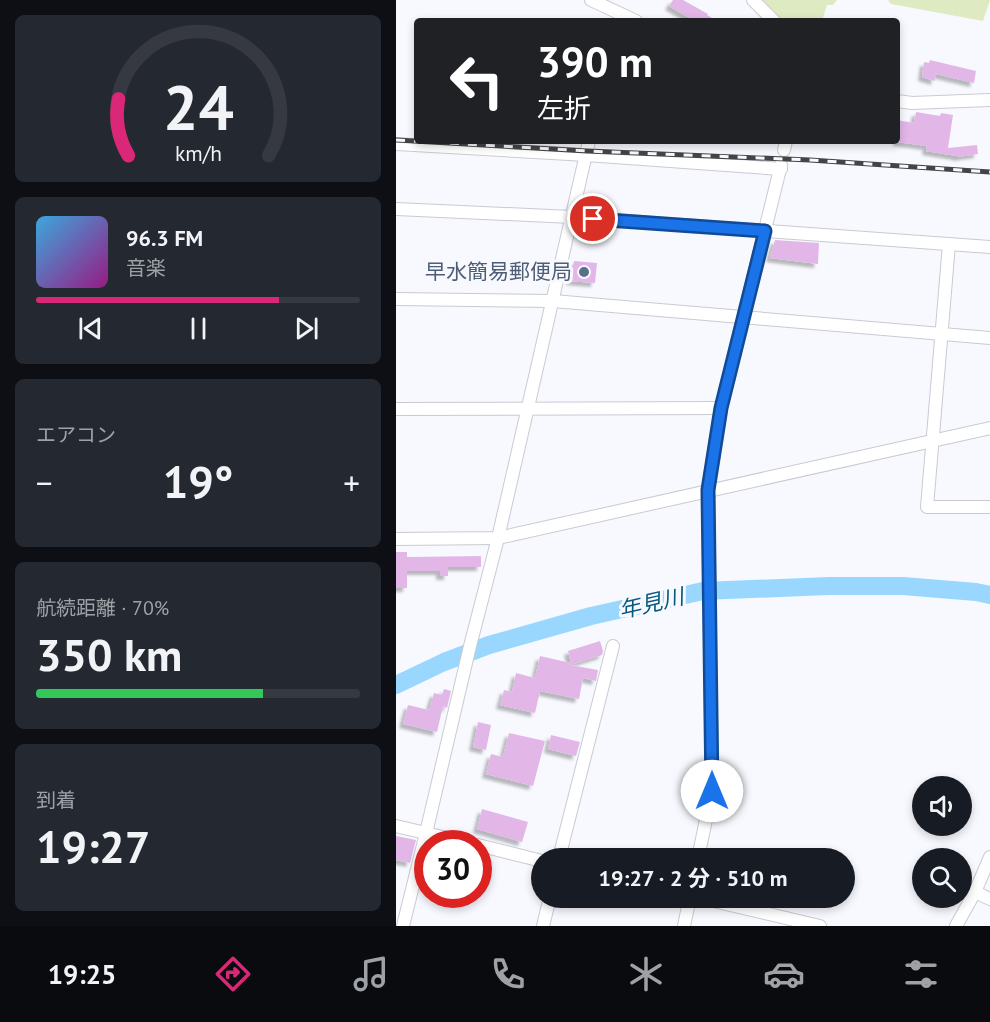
<!DOCTYPE html>
<html lang="ja">
<meta charset="utf-8">
<style>
:root{--surface:#171b24;--page:#242831;--text:#f1f3f6;--muted:#9ea1a6;--line:#363941;--accent:#db2777}
body{margin:0;font-family:"PT Sans","Noto Sans JP",sans-serif;background:var(--page);color:var(--text);height:100vh;display:flex;flex-direction:column;font-size:22px;white-space:nowrap}
*{box-sizing:border-box;margin:0}
p{font-size:20px;color:var(--muted)}
.icon{flex:none;width:33px;height:33px;fill:none;stroke:currentColor;stroke-width:2;stroke-linecap:round;stroke-linejoin:round}
.map{position:relative;flex:1;overflow:hidden}
.sheet{display:flex;flex-direction:column;gap:15px;padding:15px;background:#0d0f14;width:396px}
.sheet>*{flex:none}
.top-card{position:absolute;left:18px;top:18px;width:486px;height:126px;border-radius:6px;box-shadow:0 3px 9px #0003;background:#202124;color:#fff;overflow:hidden}
.buttons{position:absolute;left:516px;top:776px;display:grid;gap:12px}
.buttons a{display:grid;place-items:center;width:60px;height:60px;border-radius:50%;background:var(--surface);box-shadow:0 3px 9px #0003;font-size:30px}
.speed{position:absolute;left:18px;top:830px;display:flex;gap:12px;font-size:30px;font-weight:700;text-align:center}
.speed>*{display:grid;place-content:center;width:78px;height:78px;border-radius:50%;background:var(--surface);box-shadow:0 3px 9px #0003;line-height:1}
.speed .limit{border:9px solid #d22;background:#fff;color:#111}
.pin{position:absolute;display:grid;place-items:center;width:51px;height:51px;color:#fff;margin:-26px;border:3px solid #fff;border-radius:50%;box-shadow:0 2px 6px #0007}
.me{position:absolute;width:66px;margin:-33px;rotate:0deg;stroke-linejoin:round;filter:drop-shadow(0 0 4px #0008)}
.turn{display:flex;align-items:center;gap:21px;height:126px;padding:0 24px;font-size:27px}
.turn .icon{width:78px;height:78px;stroke-width:2.5}
.turn b{display:block;font-size:42px;line-height:51px}
.big{font-size:45px;font-weight:700;line-height:1.1}
.sheet .tile{flex:1;display:flex;flex-direction:column;justify-content:center;gap:9px;min-width:0;padding:0 21px;border-radius:9px;background:var(--page)}
.sheet .dial{align-items:center;gap:0}
.dial svg{height:156px;overflow:visible;fill:none;stroke:var(--line);stroke-width:7;stroke-linecap:round;text-anchor:middle}
.dial text{fill:var(--text);stroke:none}
.song{display:flex;align-items:center;gap:18px}
.cover{width:72px;height:72px;border-radius:9px;background:linear-gradient(135deg,hsl(200 70% 55%),hsl(310 70% 35%))}
.played{height:6px;border-radius:3px;background:linear-gradient(90deg,var(--accent) 75%,var(--line) 75%)}
.keys{display:flex;justify-content:space-around;direction:ltr}
.heat{display:flex;justify-content:space-between;align-items:center;font-size:33px;direction:ltr}
.charge{height:9px;border-radius:4px;background:linear-gradient(90deg,#34c759 70%,var(--line) 0)}
.trip{position:absolute;left:135px;top:848px;width:324px;height:60px;border-radius:30px;background:var(--surface);box-shadow:0 3px 9px #0003;font-weight:700;line-height:60px;text-align:center}
.tab-bar{display:flex;height:96px;justify-content:space-around;align-items:center;background:#090b0e;color:var(--muted)}
.tab-bar .icon{width:42px;height:42px}
.tab-bar .on{color:var(--accent)}
.tab-bar b{font-size:27px;color:var(--text)}
main{display:flex;flex:1;min-height:0}
.map>svg:first-child{display:block}
.green{fill:#deebc2}
.lines{fill:none;stroke-linecap:round;stroke-linejoin:round}
.river{stroke:#99d7fe;stroke-width:18}
.building{fill:#e3b6e8;filter:url(#shadow)}
.minor-casing{stroke:#c9cbd0;stroke-width:14}
.minor{stroke:#fff;stroke-width:12}
.rail-casing{stroke:#434446;stroke-width:5}
.rail{stroke:#f8f9ff;stroke-width:3;stroke-dasharray:9;stroke-linecap:butt}
.route-casing{stroke:#114b97;stroke-width:15}
.route{stroke:#1a73e8;stroke-width:10}
.service-dot{fill:#5c6f8a;stroke:#f8f9ff;stroke-width:2}
.labels{text-anchor:middle;stroke-width:6;stroke-linejoin:round;paint-order:stroke}
.service-label{font-size:21px;fill:#4e5e75;stroke:#f8f9ff;text-anchor:end}
.water-label{font-size:22px;font-style:italic;fill:#08587d;stroke:#f8f9ff}
</style>
<main>
<section class="sheet">
<div class="tile dial"><svg viewBox="0 0 100 80">
<path d="M14 69A42 42 0 1 1 86 69"/>
<path d="M14 69A42 42 0 0 1 9 40" stroke="#db2777"/>
<text x="50" y="56" font-size="32" font-weight="700">24</text>
<text x="50" y="72" font-size="11">km/h</text>
</svg></div>
<div class="tile">
<div class="song"><i class="cover"></i><div><b>96.3 FM</b><p>音楽</p></div></div>
<div class="played"></div>
<div class="keys"><svg class="icon" aria-label="previous" viewBox="0 0 24 24"><path d="M18 5L8 12l10 7zM5 5v14"/></svg><svg class="icon" aria-label="pause" viewBox="0 0 24 24"><path d="M8 5v14M16 5v14"/></svg><svg class="icon" aria-label="next" viewBox="0 0 24 24"><path d="M6 5l10 7-10 7zM19 5v14"/></svg></div>
</div>
<div class="tile"><p>エアコン</p>
<div class="heat"><a>−</a><b class="big">19°</b><a>+</a></div>
</div>
<div class="tile"><p>航続距離 · 70%</p><b class="big">350 km</b><div class="charge"></div></div>
<div class="tile"><p>到着</p><b class="big">19:27</b></div>
</section>
<div class="map">
<svg width="594" height="926" viewBox="0 0 594 926">
<defs>
<filter id="shadow"><feDropShadow dx="-4" dy="4" stdDeviation="1.5" flood-color="#0004"/></filter>
</defs>
<rect width="100%" height="100%" fill="#f8f9ff"/>
<g class="green">
<polygon points="361,0 441,0 437,5 431,5 426,21 383,21"/>
<polygon points="492,0 594,0 587,21 495,4"/>
</g>
<g class="lines">
<polyline class="river" points="0,685 48,662 93,645 195,616 307,591 433,586 507,586 580,592 594,595"/>
</g>
<g class="building">
<polygon points="277,0 287,0 312,14 311,15 321,21 299,21 273,6"/>
<polygon points="534,60 580,71 578,83 540,74 539,81 526,77 528,62 533,63"/>
<polygon points="520,112 544,116 545,113 557,115 552,148 581,145 582,154 561,157 561,156 530,151 531,146 501,142 502,135 501,135 501,120 518,123"/>
<polygon points="379,240 423,243 422,264 374,258"/>
<polygon points="178,261 201,263 199,283 174,281"/>
<polygon points="0,552 11,552 11,557 85,556 85,567 52,567 52,576 44,576 44,571 11,571 11,588 0,588"/>
<polygon points="204,641 207,651 206,655 174,665 202,670 200,681 187,678 183,699 144,691 139,713 104,705 108,690 116,692 120,673 139,678 144,656 175,663 172,651"/>
<polygon points="48,689 55,691 51,708 47,706 41,732 7,724 12,705 33,710 38,693 46,695"/>
<polygon points="82,722 95,725 90,750 77,747"/>
<polygon points="113,733 149,741 137,786 90,774 95,754 107,757"/>
<polygon points="155,735 184,742 180,756 152,749"/>
<polygon points="86,809 132,822 126,842 81,829"/>
<polygon points="0,836 20,840 14,863 0,860"/>
</g>
<g class="lines">
<g class="minor-casing">
<g id="minor">
<polyline points="195,0 240,21"/>
<polyline points="357,0 378,21"/>
<polyline points="501,101 516,103 594,100"/>
<polyline points="0,144 190,155 385,169"/>
<polyline points="388,150 390,141"/>
<polyline points="0,209 176,217 594,247"/>
<polyline points="553,244 531,507 594,507"/>
<polyline points="0,299 157,301 594,338"/>
<polyline points="0,409 325,408"/>
<polyline points="0,539 102,538 594,428"/>
<polyline points="0,826 72,843"/>
<polyline points="82,845 146,861"/>
<polyline points="163,858 217,646"/>
<polyline points="302,858 316,791 312,490 325,408 385,165"/>
<polyline points="579,892 594,899"/>
<polyline points="300,897 424,926"/>
<polyline points="7,926 30,833 74,646 102,538 193,141"/>
<polyline points="147,926 154,897"/>
<polyline points="288,926 294,897"/>
<polyline points="560,926 579,892 594,857"/>
</g>
</g>
<use href="#minor" class="minor"/>
<g class="rail-casing">
<polyline id="rail" points="0,140 191,151 414,160 594,172"/>
</g>
<use href="#rail" class="rail"/>
</g>
<g class="lines">
<g class="route-casing">
<polyline id="route" points="197,219 369,231 325,408 312,490 316,791"/>
</g>
<use href="#route" class="route"/>
</g>
<circle class="service-dot" cx="188" cy="272" r="6"/>
<g class="labels">
<g class="service-label">
<text x="176" y="279">早水簡易郵便局</text>
</g>
<g class="water-label">
<text transform="translate(255 603) rotate(-13)" y="8">年見川</text>
</g>
</g>
</svg>
<div class="buttons">
<a><svg class="icon" aria-label="sound" viewBox="0 0 24 24"><path d="M4 9h4l5-4v14l-5-4H4zM17 9q2 3 0 6"/></svg></a>
<a><svg class="icon" aria-label="search" viewBox="0 0 24 24"><circle cx="10" cy="10" r="6"/><path d="M15 15l6 6"/></svg></a>
</div>
<div class="speed"><div class="limit">30</div></div>
<div class="pin" style="left:197px;top:219px;background:#d93025"><svg class="icon" aria-label="arrive" viewBox="0 0 24 24"><path d="M6 21V4h12l-3 4 3 4H6"/></svg></div>
<svg class="me" style="left:316px;top:791px" viewBox="-20 -20 40 40"><circle r="19" fill="#fff"/><path d="M0-13L10 11 0 6-10 11z" fill="#1a73e8"/></svg>
<div class="trip">19:27 · 2 分 · 510 m</div>
<div class="top-card">
<div class="turn"><svg class="icon" aria-label="left" viewBox="0 0 24 24"><path d="M17 20v-9H6M10 6l-5 5 5 5"/></svg><div><b>390 m</b>左折</div></div>
</div>
</div>
</main>
<nav class="tab-bar">
<b>19:25</b>
<svg class="icon on" aria-label="directions" viewBox="0 0 24 24"><path d="M12 3l9 9-9 9-9-9zM9 14v-3h6M13 9l2 2-2 2"/></svg>
<svg class="icon" aria-label="music" viewBox="0 0 24 24"><path d="M9 18V5l10-2v13"/><circle cx="6" cy="18" r="3"/><circle cx="16" cy="16" r="3"/></svg>
<svg class="icon" aria-label="phone" viewBox="0 0 24 24"><path d="M5 4h4l2 5-3 2q2 4 5 5l2-3 5 2v4C11 20 4 13 5 4z"/></svg>
<svg class="icon" aria-label="climate" viewBox="0 0 24 24"><path d="M12 3v18M4 7l16 10M4 17L20 7"/></svg>
<svg class="icon" aria-label="car" viewBox="0 0 24 24"><path d="M5 17H2v-5l4-1 3-4h7l3 4 3 1v5h-3M9 17h6M6 11h13"/><circle cx="7" cy="17" r="2"/><circle cx="17" cy="17" r="2"/></svg>
<svg class="icon" aria-label="filters" viewBox="0 0 24 24"><path d="M4 7h16M4 17h16"/><circle cx="9" cy="7" r="2"/><circle cx="15" cy="17" r="2"/></svg>
</nav>
